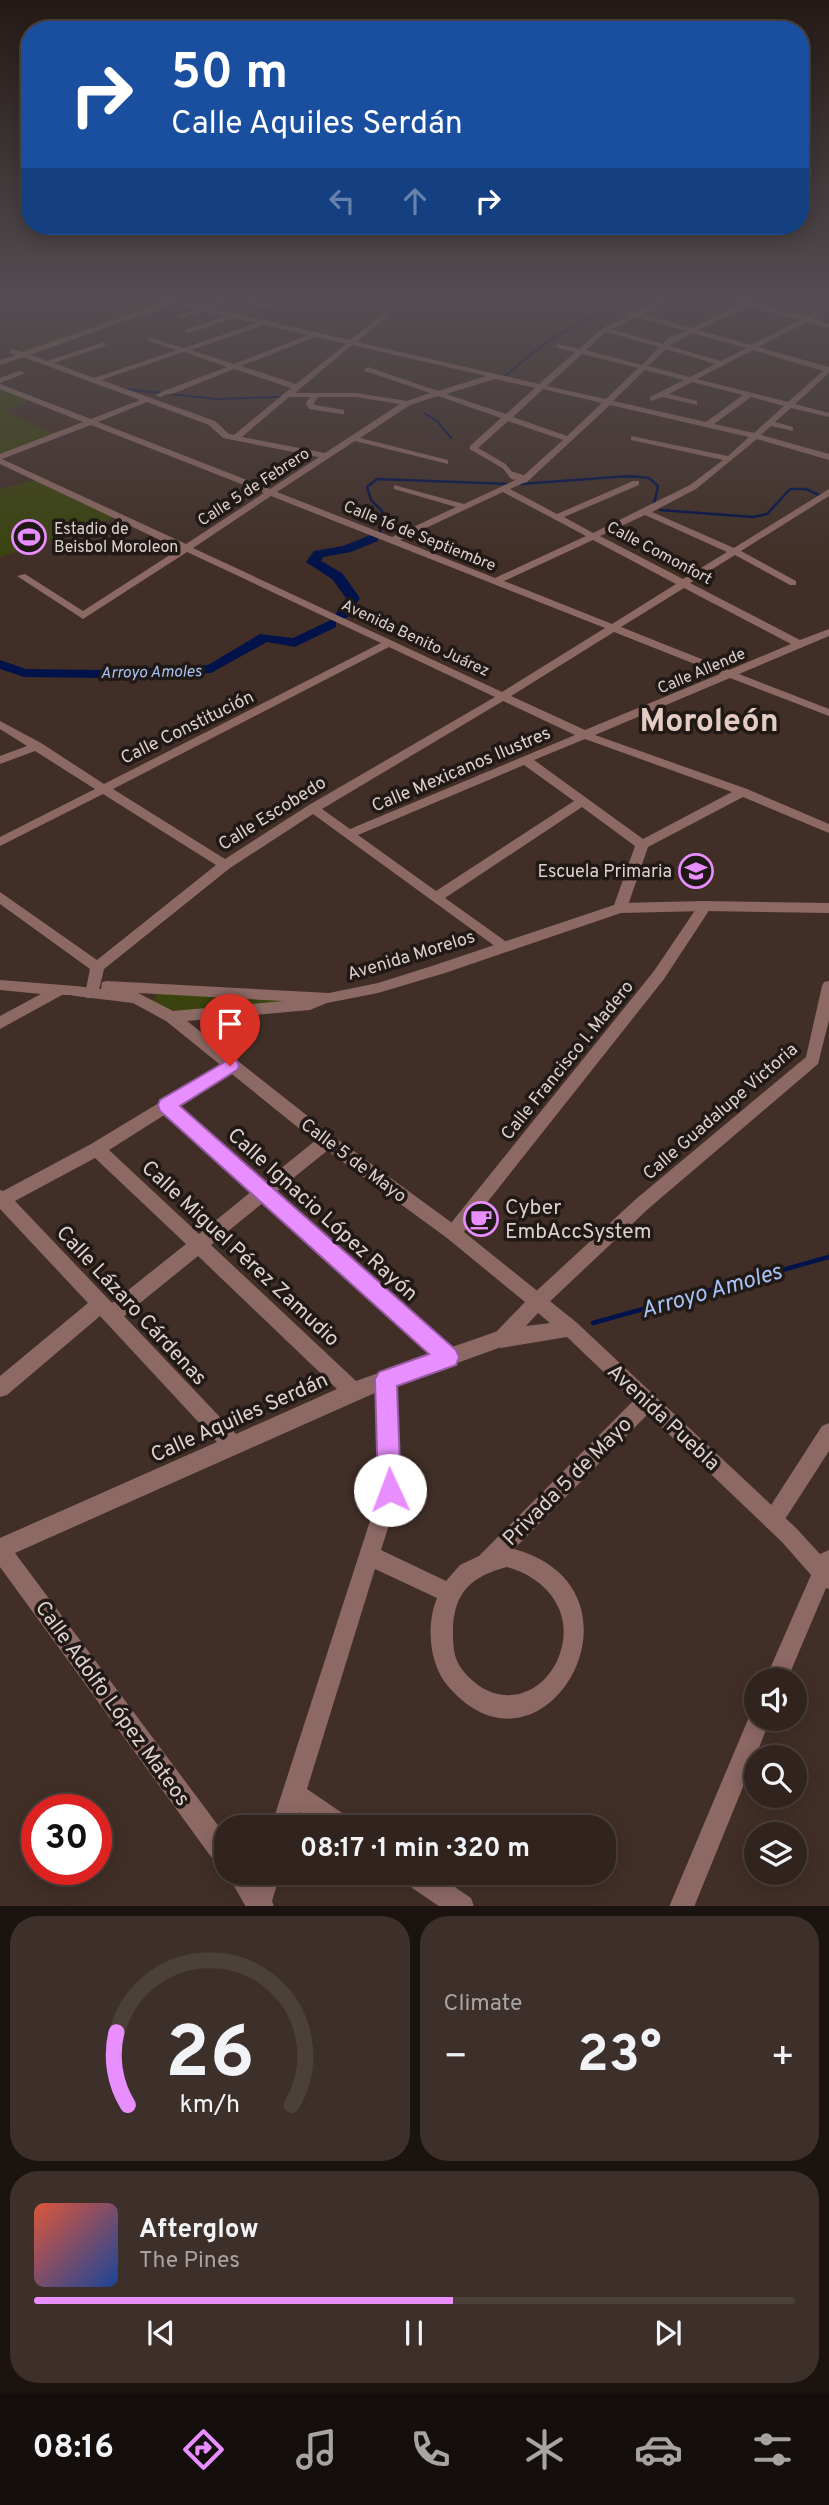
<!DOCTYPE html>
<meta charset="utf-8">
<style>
:root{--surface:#31231d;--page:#3d2f2a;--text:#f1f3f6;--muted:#a8a4a4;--line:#4c403b;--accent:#e98efe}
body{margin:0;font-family:Overpass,sans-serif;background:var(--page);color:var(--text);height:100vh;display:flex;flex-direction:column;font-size:26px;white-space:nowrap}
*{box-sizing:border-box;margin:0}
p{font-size:23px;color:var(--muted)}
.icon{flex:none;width:38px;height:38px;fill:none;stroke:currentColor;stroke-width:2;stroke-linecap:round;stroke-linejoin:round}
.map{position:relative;height:1906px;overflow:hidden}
.details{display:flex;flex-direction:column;gap:10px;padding:10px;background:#1b1310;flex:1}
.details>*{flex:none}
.top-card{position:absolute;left:21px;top:21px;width:788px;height:214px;border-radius:28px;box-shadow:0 4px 18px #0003,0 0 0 2px var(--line);background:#1a4fa0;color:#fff;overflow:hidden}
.buttons{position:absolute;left:744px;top:1668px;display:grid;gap:14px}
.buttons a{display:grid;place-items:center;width:63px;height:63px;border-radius:50%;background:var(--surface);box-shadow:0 4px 18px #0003,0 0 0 2px var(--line);font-size:35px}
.speed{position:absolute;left:21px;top:1794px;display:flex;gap:14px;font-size:35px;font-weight:700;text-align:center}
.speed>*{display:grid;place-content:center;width:91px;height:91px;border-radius:50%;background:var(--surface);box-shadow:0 4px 18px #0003,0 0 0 2px var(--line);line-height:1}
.speed .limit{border:10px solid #d22;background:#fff;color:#111}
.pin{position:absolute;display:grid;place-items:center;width:60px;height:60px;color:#fff;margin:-72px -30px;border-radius:50% 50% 50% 0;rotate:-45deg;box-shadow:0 0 7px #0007}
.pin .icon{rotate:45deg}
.me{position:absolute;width:77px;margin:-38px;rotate:358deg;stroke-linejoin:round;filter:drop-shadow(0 0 5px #0008)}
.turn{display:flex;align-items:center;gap:24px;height:147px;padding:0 35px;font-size:32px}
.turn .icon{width:91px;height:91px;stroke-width:2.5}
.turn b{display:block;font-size:49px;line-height:60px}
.lanes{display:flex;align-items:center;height:66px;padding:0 35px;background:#0003;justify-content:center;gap:35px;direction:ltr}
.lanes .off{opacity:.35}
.big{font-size:52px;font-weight:700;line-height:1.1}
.details .tile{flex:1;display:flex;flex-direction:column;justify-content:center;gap:10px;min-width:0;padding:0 24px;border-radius:28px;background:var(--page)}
.details .dial{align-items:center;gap:0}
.dial svg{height:182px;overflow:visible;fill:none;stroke:var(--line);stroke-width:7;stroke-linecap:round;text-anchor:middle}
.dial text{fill:var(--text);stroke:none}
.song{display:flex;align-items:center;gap:21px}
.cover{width:84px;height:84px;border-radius:10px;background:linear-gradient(135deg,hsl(10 70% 55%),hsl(220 70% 35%))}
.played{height:7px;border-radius:4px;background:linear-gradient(90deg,var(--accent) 55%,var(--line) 55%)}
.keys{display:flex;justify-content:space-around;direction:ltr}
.heat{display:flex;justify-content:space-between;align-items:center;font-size:38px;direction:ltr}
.details .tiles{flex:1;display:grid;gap:10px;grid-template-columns:1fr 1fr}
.tile:last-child{grid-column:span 2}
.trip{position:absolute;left:214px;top:1815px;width:402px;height:70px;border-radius:28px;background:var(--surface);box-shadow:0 4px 18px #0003,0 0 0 2px var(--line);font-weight:700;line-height:70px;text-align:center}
.tab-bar{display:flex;height:112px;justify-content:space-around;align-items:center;background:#140e0c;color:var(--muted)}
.tab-bar .icon{width:49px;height:49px}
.tab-bar .selected{color:var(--accent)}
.tab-bar b{font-size:32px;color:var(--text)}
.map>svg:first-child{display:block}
.green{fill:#3a430e}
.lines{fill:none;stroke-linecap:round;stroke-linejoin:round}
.stream-far2{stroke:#01134a;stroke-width:2}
.stream-far1{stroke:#01134a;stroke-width:2.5}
.stream{stroke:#01134a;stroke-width:4.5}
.river{fill:#01134a;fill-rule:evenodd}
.pedestrian-far1{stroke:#8d6964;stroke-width:5}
.pedestrian{stroke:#8d6964;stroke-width:7}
.minor{fill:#8d6964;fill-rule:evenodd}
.tertiary{fill:#8d6964;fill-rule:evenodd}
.route{fill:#e98efe;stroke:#975ca5;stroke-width:2}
.labels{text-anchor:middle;stroke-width:7;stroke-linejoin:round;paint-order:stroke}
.far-street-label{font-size:16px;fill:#ddd1cc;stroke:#211916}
.far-poi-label{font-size:16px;fill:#ddd1cc;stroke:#211916;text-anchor:start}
.far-water-label{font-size:16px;font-style:italic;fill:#a7c3f7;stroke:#211916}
.street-label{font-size:18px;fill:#ddd1cc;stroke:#211916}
.poi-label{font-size:18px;fill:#ddd1cc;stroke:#211916;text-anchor:end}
.near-poi-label{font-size:21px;fill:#ddd1cc;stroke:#211916;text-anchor:start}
.near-street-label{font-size:21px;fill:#ddd1cc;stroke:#211916}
.near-water-label{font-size:23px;font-style:italic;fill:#a7c3f7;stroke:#211916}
.town-label{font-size:32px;font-weight:bold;fill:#e4ccc2;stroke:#211916}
</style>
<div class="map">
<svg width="829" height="1907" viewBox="0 0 829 1907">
<rect width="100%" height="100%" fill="#412f27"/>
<g class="green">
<polygon points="158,302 162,303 25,352 20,350"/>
<polygon points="0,387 31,399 4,411 57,435 0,457"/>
<polygon points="36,480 114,518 0,557 0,489"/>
<polygon points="159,991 309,1001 179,1011 157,1008 152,1001"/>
</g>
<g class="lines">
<g class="stream-far2">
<polyline points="505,376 549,340 594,316 620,297"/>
<polyline points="125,389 160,393"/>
<polyline points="171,394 216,399 280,397"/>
<polyline points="424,413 437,421 451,438"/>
<polyline points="615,477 639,477"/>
</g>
<g class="stream-far1">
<polyline points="521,484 629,476 649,478 658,486 654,504"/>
<polyline points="660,510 753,517 767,514 790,489 806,489 821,496"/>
<polyline points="380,533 382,511 371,500 367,487 377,479 508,484"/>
</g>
<polyline class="stream" points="593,1323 829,1257"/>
<g class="river">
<polygon points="373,534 378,535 378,541 351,552 323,557 321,561 342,573 360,598 347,618 337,618 335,615 346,598 332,579 306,562 314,551 343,546"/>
<polygon points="331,620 336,621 336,627 295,647 267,642 211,673 108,678 24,677 0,669 0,660 26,669 108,670 208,665 260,634 293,638"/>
</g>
<polyline class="pedestrian-far1" points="473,448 504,466 513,477"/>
<polyline class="pedestrian" points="512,475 525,479"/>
<g class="minor">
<path d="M159 297 203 307 228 297H241L285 309 282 311 234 300 211 308 350 340 385 313 387 316 357 342 539 384 575 352 557 348V344L579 349 603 328 630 315 609 308V306L636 312 667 297H676L643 314 691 328 742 304 722 297 747 301 755 297H764L754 303 805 317 819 313V315L812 319 829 324V328L807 322 758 347 829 367V373L795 404 829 413V417L791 408 775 422 793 427V431L771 426 761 435 829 454V460L757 439 696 489 652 512 734 548 829 489V496L741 551 796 581V585H790L735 555 690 583 800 640 829 629V636L739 674 829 709V716L730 678 595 735 747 789 829 824V833L743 797 648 847 627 908 620 913 613 908 635 846 582 807 445 898 508 943 510 947 503 952 313 814 230 868 104 969 97 998H87L85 994 90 969 0 904V892L97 960 216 865 103 794 0 846V837L95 789 35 751 0 764V756L27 746 0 729V721L41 743 104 784 381 643 187 552 83 619 17 576 25 574 83 611 179 549 0 464V454L83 422 0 389V384L91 419 140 400 23 357 0 365V360L16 355 10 353V349L23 352 164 302 159 300ZM172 304 196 309 179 316 181 319 204 311 226 316 184 330 187 334 233 318 257 323 184 348 148 337V341L177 350 94 378 54 363 105 346V342L47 361 30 355ZM748 306 800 320 751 345 698 330ZM637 317 685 331 668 338 663 344 611 329ZM264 325 308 335 234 364 191 350ZM606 332 659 347 642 365 586 350ZM692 333 746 348 721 361 669 346ZM315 337 346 344 296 384 241 366ZM352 345 486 376 438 391 368 367 364 369 365 371 430 393 407 401 356 393H295ZM666 349 715 364 690 377 648 366ZM753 350 823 371 788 402 697 379ZM184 352 227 367 166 390V394H172L234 369 291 388 234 435 229 434 215 421 101 380ZM582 354 638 368 606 399 547 386ZM645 370 684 380 650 397V401L663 397 697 405V401L669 394 692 382 743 395 706 422 613 401ZM495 379 535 388 506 414 446 394ZM543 389 602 403 567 436 513 417ZM438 396 501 418 470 446V450H476L508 421 563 440 522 477 464 504 394 485V489L456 507 392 537 277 492 355 441 448 464V460L360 438 410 405ZM289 397H310L306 403 309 409 341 414H344V410L315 405 314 403 318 397H356L400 404 325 453 242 437ZM751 397 784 406 754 433 714 424ZM147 402 209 425 223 438 319 457 270 489 98 422ZM610 405 749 437 728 456 631 436V440L723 460 690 485 593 533 564 517 639 485V481H633L557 514 510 489 528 481ZM91 425 264 493 186 544 2 459ZM503 492 586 536 495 578 400 540ZM271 496 605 628 502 692 193 548ZM645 515 727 552 683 579 600 536ZM593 540 676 584 612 624 504 581ZM684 588 791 644 729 670 621 627ZM614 632 720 674 585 730 511 696ZM389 647 495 697 309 805 225 859 113 789ZM503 701 575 735 350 829 322 809ZM585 739 732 792 643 839 534 760ZM524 765 574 801 436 891 358 835Z"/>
<polygon points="806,297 829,301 829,305 807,298"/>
<polygon points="19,371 26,373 0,383 0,378"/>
<polygon points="705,901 712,906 664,979 459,1238 453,1241 447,1238 444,1233 447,1228 654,971 700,903"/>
<polygon points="0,980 75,986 80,987 82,991 80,995 62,995 0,1029 0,1016 41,994 0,990"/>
<polygon points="829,981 829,1020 818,1064 648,1209 544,1307 538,1309 532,1307 529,1301 532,1295 636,1199 806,1057 822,986 824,982"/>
<path d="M230 1060 235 1062 238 1066 235 1070 179 1106 264 1182 321 1136 327 1134 333 1136 335 1141 333 1146 276 1192 452 1347 501 1330 507 1333 510 1339 507 1345 396 1385 400 1490 381 1550 446 1581 460 1565 479 1556 640 1394 647 1392 654 1394 656 1401 654 1408 514 1549C662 1590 543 1799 447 1685 429 1663 426 1625 437 1598L375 1569 307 1789 351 1819 355 1827H322L300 1812 295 1827H271L380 1490 377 1392 15 1553 226 1836V1868L217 1865 0 1567V1538L217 1442 100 1316 7 1395 0 1397V1376L88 1303 0 1209V1190L3 1191 91 1144ZM166 1114 252 1191 199 1234 109 1150ZM95 1158 186 1244 112 1303 15 1201ZM264 1202 432 1354 356 1381 211 1245ZM198 1256 337 1389 236 1434 124 1316ZM507 1567C550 1579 577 1617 557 1661 542 1693 507 1706 478 1685 470 1679 461 1670 457 1661 453 1652 453 1639 453 1629 454 1592 472 1576 507 1567Z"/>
<polygon points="829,1423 829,1451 780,1527 773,1530 766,1527 763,1520 766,1513 822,1426"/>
<polygon points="226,1872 253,1872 255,1876 257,1872 281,1872 272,1901 274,1907 246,1907"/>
<polygon points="399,1872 433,1872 471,1898 474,1907 440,1907 402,1881"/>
</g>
<g class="tertiary">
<polygon points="166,390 173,392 160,397 156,395"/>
<path d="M705 901 829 903V913L705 911 621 913 445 973 378 993 327 1003 310 1010 187 1021 333 1136 459 1228 576 1322 796 1528 820 1554 829 1550V1589L826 1588 787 1680H765L811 1575 782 1542 567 1337 501 1348 495 1345 492 1339 495 1333 525 1302 447 1238 321 1146 166 1021 133 1003 75 996 70 995 68 991 70 987 75 986 101 989 102 982 107 981 329 993 378 983 435 965 620 903ZM138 993 283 1001 173 1011ZM538 1313 550 1323 526 1326Z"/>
<polygon points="756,1708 756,1718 771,1718 694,1907 669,1907 752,1710"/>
</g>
</g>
<linearGradient id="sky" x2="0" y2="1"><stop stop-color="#241a15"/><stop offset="0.53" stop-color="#544d52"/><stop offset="1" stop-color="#544d52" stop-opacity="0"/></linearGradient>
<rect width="829" height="564" fill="url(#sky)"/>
<polygon class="route" points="230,1059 237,1061 239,1066 237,1070 180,1106 456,1350 459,1357 456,1365 397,1386 401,1490 398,1498 390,1501 382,1498 378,1490 375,1379 379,1372 429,1354 160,1111 158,1105 160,1100"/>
<defs>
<g id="stadium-ring" transform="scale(1.75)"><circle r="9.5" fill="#211916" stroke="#e98efe" stroke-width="1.5"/><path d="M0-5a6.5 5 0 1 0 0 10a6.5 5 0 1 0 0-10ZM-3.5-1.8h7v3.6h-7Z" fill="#e98efe"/></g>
<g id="school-ring" transform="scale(1.75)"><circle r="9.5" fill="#211916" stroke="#e98efe" stroke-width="1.5"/><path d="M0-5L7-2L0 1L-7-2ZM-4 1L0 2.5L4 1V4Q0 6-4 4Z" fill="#e98efe"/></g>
<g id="cafe-ring" transform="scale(1.75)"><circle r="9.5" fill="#211916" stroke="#e98efe" stroke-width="1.5"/><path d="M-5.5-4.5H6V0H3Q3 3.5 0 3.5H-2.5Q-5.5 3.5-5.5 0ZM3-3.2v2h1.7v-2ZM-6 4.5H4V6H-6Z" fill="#e98efe"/></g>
</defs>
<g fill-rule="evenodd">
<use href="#stadium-ring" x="29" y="537"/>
<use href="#school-ring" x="696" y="871"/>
<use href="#cafe-ring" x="481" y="1219"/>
</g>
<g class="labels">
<g class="far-street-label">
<text transform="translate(253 486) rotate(-33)" y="6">Calle 5 de Febrero</text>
<text transform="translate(420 535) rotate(22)" y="6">Calle 16 de Septiembre</text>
<text transform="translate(660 552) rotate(28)" y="6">Calle Comonfort</text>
<text transform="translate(416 637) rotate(25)" y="6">Avenida Benito Juárez</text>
<text transform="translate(701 670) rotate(-23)" y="6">Calle Allende</text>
</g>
<g class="far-poi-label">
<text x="54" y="534">Estadio de<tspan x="54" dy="18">Beisbol Moroleon</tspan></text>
</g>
<g class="far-water-label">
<text transform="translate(151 671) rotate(-1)" y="6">Arroyo Amoles</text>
</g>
<g class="street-label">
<text transform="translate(187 727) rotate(-26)" y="6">Calle Constitución</text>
<text transform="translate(461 769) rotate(-23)" y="6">Calle Mexicanos Ilustres</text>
<text transform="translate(272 813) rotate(-32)" y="6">Calle Escobedo</text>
<text transform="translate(411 955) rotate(-17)" y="6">Avenida Morelos</text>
<text transform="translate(567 1060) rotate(-51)" y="6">Calle Francisco I. Madero</text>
<text transform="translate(720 1111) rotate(-41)" y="6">Calle Guadalupe Victoria</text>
<text transform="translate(354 1160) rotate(37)" y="6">Calle 5 de Mayo</text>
</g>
<g class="poi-label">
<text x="672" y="877">Escuela Primaria</text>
</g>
<g class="near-poi-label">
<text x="505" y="1214">Cyber<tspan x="505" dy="24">EmbAccSystem</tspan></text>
</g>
<g class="near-street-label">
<text transform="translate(323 1214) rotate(42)" y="7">Calle Ignacio López Rayón</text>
<text transform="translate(241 1253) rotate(43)" y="7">Calle Miguel Pérez Zamudio</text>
<text transform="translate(132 1305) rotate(47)" y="7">Calle Lázaro Cárdenas</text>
<text transform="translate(239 1417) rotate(-24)" y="7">Calle Aquiles Serdán</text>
<text transform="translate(664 1417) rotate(43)" y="7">Avenida Puebla</text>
<text transform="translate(567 1481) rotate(-45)" y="7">Privada 5 de Mayo</text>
<text transform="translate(113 1703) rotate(54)" y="7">Calle Adolfo López Mateos</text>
</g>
<g class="near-water-label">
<text transform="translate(711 1290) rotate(-16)" y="8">Arroyo Amoles</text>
</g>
<g class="town-label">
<text x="709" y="731">Moroleón</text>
</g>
</g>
</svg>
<div class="buttons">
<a><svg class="icon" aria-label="sound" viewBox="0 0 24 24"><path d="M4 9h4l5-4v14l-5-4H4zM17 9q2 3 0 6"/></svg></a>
<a><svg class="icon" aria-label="search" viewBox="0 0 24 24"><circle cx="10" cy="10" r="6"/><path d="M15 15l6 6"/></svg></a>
<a><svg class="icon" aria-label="layers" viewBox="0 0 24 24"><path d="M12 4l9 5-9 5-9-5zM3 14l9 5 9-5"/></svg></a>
</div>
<div class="speed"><div class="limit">30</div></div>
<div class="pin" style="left:230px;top:1066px;background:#d93025"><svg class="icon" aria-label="arrive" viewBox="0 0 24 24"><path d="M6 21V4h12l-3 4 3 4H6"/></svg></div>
<svg class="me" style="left:390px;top:1490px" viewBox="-20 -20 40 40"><circle r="19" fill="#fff"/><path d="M0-13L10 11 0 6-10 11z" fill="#e98efe"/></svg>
<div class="trip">08:17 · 1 min · 320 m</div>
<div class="top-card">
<div class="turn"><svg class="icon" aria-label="right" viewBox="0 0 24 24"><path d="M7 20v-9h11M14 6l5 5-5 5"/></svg><div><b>50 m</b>Calle Aquiles Serdán</div></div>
<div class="lanes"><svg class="icon off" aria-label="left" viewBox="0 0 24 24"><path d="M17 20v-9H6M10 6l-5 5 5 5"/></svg><svg class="icon off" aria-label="ahead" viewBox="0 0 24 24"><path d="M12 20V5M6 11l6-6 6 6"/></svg><svg class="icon" aria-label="right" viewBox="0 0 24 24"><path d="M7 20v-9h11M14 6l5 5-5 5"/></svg></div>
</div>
</div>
<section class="details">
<div class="tiles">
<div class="tile dial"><svg viewBox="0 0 100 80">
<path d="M14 69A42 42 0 1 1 86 69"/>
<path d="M14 69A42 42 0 0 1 9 37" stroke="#e98efe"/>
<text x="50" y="56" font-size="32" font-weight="700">26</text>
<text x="50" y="72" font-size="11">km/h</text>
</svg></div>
<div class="tile"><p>Climate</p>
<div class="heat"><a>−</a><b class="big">23°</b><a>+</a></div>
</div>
<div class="tile">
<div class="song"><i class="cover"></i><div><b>Afterglow</b><p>The Pines</p></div></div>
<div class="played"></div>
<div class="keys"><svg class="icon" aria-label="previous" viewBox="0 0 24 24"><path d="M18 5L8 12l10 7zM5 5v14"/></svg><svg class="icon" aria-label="pause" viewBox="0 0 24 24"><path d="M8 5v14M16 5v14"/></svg><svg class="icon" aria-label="next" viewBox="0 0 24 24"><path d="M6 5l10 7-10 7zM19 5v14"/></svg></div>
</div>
</div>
</section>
<nav class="tab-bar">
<b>08:16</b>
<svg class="icon selected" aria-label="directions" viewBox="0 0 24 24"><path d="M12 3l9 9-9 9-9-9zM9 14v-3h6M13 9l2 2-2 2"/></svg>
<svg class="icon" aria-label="music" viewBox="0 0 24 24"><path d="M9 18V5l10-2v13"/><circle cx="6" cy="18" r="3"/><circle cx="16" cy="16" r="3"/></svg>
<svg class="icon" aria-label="phone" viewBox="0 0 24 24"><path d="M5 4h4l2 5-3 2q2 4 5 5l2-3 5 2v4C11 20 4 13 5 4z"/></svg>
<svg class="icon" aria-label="climate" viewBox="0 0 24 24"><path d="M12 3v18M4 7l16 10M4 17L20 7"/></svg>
<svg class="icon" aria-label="car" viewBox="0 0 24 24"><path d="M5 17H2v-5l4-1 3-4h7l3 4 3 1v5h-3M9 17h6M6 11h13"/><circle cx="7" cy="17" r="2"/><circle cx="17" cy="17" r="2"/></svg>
<svg class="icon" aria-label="filters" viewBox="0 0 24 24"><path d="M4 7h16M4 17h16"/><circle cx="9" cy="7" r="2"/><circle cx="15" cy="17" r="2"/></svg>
</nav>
